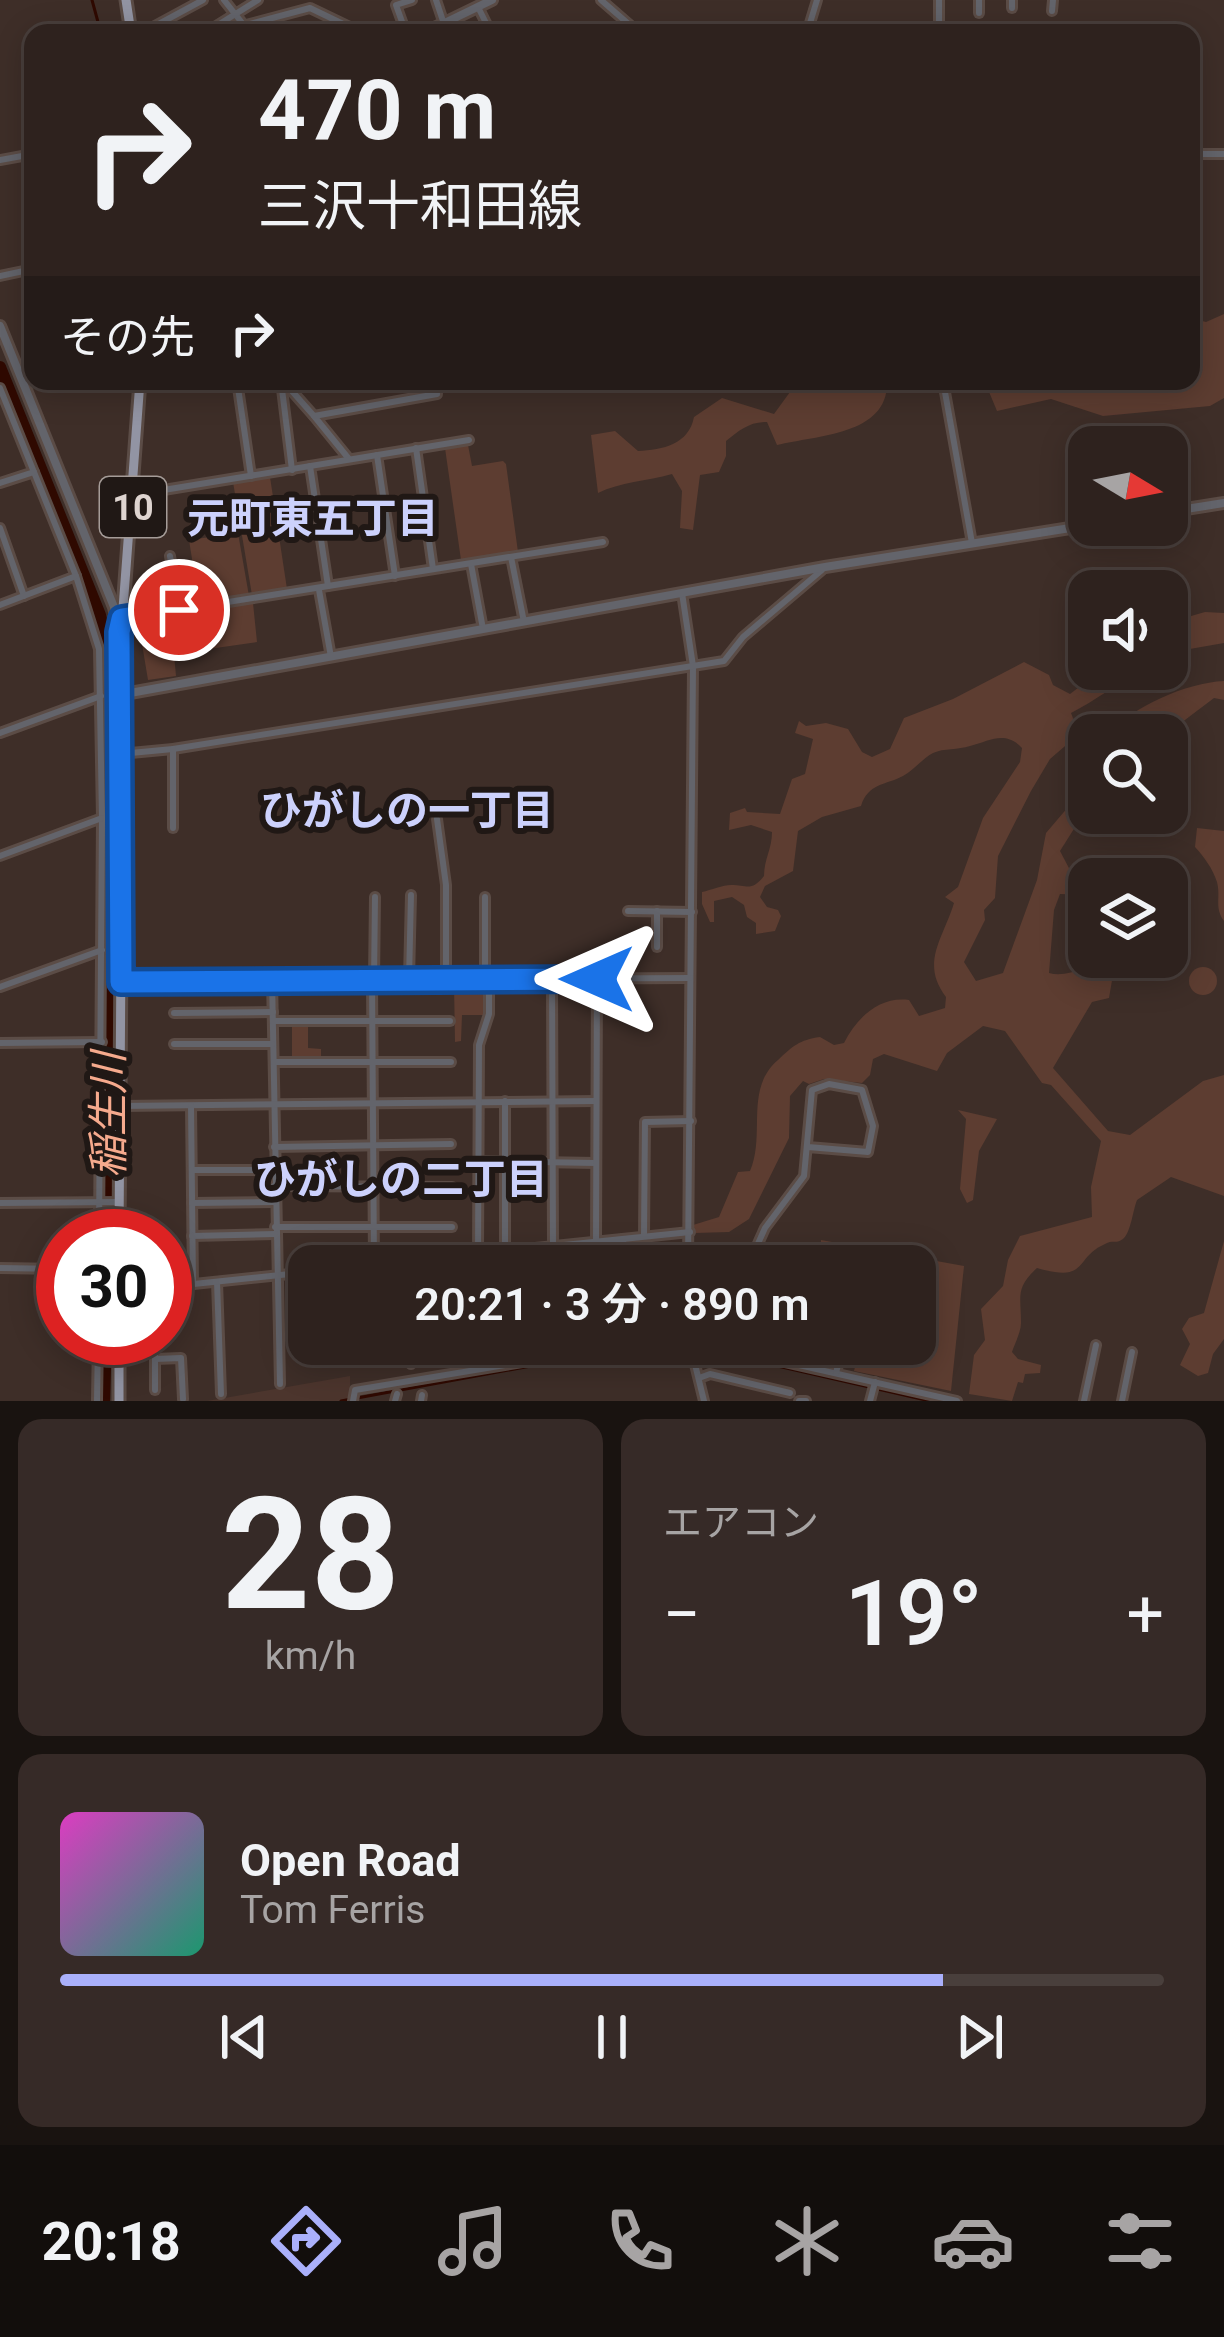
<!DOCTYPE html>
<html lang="ja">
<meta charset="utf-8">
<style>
:root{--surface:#2e221e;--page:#362a27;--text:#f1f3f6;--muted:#a7a4a4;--line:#493f3c;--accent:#aab0fb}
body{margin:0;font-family:Roboto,"Noto Sans JP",sans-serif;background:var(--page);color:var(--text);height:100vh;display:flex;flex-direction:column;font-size:45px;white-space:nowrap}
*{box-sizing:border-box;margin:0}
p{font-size:39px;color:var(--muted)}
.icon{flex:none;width:66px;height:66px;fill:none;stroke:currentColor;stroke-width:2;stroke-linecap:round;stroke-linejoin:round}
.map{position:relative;height:1401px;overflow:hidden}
.panel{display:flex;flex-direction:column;gap:18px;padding:18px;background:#191310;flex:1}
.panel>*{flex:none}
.guide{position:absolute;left:24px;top:24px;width:1176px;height:366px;border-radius:24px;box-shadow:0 6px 30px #0003,0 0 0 3px var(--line);background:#2e221e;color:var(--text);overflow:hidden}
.needle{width:78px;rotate:100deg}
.buttons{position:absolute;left:1068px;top:426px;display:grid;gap:24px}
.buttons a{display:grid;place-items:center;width:120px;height:120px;border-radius:24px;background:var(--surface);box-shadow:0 6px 30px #0003,0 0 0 3px var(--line);font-size:60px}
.speed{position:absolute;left:36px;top:1209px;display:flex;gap:24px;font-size:60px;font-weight:700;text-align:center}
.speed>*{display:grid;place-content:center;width:156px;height:156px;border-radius:50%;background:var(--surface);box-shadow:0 6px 30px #0003,0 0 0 3px var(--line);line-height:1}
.speed .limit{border:18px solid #d22;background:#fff;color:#111}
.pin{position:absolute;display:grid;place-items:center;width:102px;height:102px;color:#fff;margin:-51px;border:6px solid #fff;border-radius:50%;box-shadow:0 3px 12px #0007}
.me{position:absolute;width:132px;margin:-66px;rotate:270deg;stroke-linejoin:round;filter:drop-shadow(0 0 9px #0008)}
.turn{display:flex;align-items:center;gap:42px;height:252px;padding:0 36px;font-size:54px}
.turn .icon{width:156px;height:156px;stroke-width:2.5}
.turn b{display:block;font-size:84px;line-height:102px}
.then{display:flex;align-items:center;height:114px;padding:0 36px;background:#0003;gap:24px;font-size:45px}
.big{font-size:90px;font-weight:600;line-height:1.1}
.panel .card{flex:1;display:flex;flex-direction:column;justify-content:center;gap:18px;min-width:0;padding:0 42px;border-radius:24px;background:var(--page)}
.panel .dial{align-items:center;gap:0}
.dial b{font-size:156px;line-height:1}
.song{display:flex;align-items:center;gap:36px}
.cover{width:144px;height:144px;border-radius:18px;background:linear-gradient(135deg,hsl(310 70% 55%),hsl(160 70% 35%))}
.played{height:12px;border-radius:6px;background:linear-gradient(90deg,var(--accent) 80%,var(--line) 80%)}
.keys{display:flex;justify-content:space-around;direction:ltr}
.heat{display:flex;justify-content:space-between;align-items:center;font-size:66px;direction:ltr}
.panel .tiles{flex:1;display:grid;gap:18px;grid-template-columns:1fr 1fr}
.card:last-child{grid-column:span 2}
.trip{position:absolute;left:288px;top:1245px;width:648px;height:120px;border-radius:24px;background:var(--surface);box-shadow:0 6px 30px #0003,0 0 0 3px var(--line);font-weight:600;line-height:120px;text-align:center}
.menu{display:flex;height:192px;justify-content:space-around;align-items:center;background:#120e0c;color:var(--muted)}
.menu .icon{width:84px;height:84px}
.menu .active{color:var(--accent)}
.menu b{font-size:54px;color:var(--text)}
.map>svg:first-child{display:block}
.built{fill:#4c352d}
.green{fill:#5d3d31}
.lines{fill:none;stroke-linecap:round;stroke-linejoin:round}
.stream{stroke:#2f0900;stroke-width:3}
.river{stroke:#2f0900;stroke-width:12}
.minor-casing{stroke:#5b4c46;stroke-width:12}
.tertiary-casing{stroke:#5b4c46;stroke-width:14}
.primary-casing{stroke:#5b4c46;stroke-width:15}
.minor{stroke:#63646b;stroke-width:6}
.tertiary{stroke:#63646b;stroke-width:8}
.primary{stroke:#9294a3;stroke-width:9}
.route-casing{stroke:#114b97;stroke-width:30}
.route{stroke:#1a73e8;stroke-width:21}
.labels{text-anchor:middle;stroke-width:12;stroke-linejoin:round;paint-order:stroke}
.shield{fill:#201815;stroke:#a59c98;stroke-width:3}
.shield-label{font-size:36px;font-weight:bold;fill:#ded4d0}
.neighbourhood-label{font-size:42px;font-weight:bold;fill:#ccd1fc;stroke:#201815}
.water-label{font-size:42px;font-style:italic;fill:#f6aa8d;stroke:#201815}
</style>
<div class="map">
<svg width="1224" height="1401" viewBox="0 0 1224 1401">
<rect width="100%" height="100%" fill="#3e2e28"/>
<polygon class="built" points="350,1376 350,1401 207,1401"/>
<g class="green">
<polygon points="1224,314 1224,398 1210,406 1103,416 1051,399 997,411 987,387 951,390 952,381 1191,381 1191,318 1206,322"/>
<path d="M798 381H887C889 435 818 435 777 445L767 422C749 422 740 430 726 441V456L719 472 700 475 693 530 680 528 682 491 672 474C647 481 620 482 598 493L591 435 615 431 638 451C663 450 689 444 694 417L722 398 774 414Z"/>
<polygon points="468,445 472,466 503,461 506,464 518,552 461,560 445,448"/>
<polygon points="270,477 287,589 252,595 233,482"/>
<polygon points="238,533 249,596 199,603 189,540"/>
<polygon points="253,603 257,642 174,654 176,676 148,680 138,620"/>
<polygon points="1205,612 1224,613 1224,643 1167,653 1167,623"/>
<path d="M1024 662 1049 675 1053 685 1070 694 1103 669H1140C1116 685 1096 700 1071 713L1079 734 1050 759 1031 791 998 856 995 898 984 910 985 920 964 962 976 981 1003 973 1037 880 1046 833 1069 806 1070 791 1083 759 1089 754V813H1116L1140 819 1137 836 1077 824 1060 851 1071 872 1092 879H1089V895L1060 894 1054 910 1049 973C1071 979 1092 960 1115 963L1109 998 1092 1002 1053 1068 1108 1131 1130 1135 1203 1081 1224 1075V1196L1171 1177 1137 1200C1133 1210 1131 1231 1124 1238 1116 1245 1114 1239 1105 1244 1073 1258 1090 1283 1037 1268 1015 1288 1021 1296 1021 1323 1021 1332 1015 1343 1012 1352L1018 1359 1041 1365 1040 1373 1025 1374 1023 1383 1018 1382 1012 1401 969 1394 974 1355 985 1340 981 1309 1003 1286 1008 1260 1020 1236 1092 1217 1091 1187 1101 1141 1051 1085 1042 1083 1005 1031 983 1026 947 1053 937 1071 884 1054 873 1059 870 1075 862 1083 824 1079 809 1084 803 1081 790 1096 789 1138 749 1219 729 1232 695 1233 693 1225 719 1217 738 1172 750 1171C766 1134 744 1089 778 1060 793 1046 799 1040 820 1037L834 1045 844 1043C857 1017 880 996 909 1000L919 1016 945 1008 946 997C920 963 943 939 954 903L945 897 958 887 983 818 1020 762 1022 748C1005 730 990 741 970 746 958 750 944 748 933 753 922 759 914 770 903 776 886 785 868 783 861 806L822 817 798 831 793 871 765 886 760 897 767 907 778 910 781 916 775 931 756 934V923L747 917 744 905 732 897 714 901V922H710L702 904V892C711 890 723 885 731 885 748 885 751 892 764 876 764 859 772 849 772 832L751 825 729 830 730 813 745 808 747 812 780 814 792 779 805 774 813 739 795 733 799 721 806 726 826 723 848 729 862 752 872 757 890 749 904 718 953 699Z"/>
<path d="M1224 681V700L1214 698 1177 726 1147 720 1130 735H1108C1133 706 1186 683 1224 681Z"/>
<path d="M1197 828 1224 831V921C1214 907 1221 898 1217 882 1213 869 1204 857 1195 847Z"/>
<circle cx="1203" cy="981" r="14"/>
<polygon points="454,984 486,985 485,1015 462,1015 461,1041 455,1042"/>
<polygon points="292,1023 308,1023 308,1048 321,1049 321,1058 292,1058"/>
<polygon points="958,1110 997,1119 979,1151 973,1200 967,1203 960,1189 966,1119"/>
<polygon points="821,1240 964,1266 951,1391 854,1371 861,1344 915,1344 915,1266 820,1264"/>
<polygon points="1224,1241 1224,1339 1213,1354 1208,1373 1198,1376 1180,1365 1190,1344 1182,1329 1189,1318 1204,1313"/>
<polygon points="635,1349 666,1349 687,1356 686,1362 676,1368 623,1367 623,1357"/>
</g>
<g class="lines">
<g class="stream">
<polyline points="92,0 101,33"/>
<polyline points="707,1350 930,1401"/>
<polyline points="341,1401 644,1345 685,1349"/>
</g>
<g class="river">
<polyline points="0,367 100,615 110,663 108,1236"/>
<polyline points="104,1401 106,1338"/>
</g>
<g class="minor-casing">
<g id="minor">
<polyline points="224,0 250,33"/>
<polyline points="436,0 447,33"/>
<polyline points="601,0 639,33"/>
<polyline points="939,0 939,33"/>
<polyline points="478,7 491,33"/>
<polyline points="1012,8 1012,0"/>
<polyline points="1052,11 1053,0"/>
<polyline points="979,13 979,0"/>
<polyline points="246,25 310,8 362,33"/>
<polyline points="142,33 203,0"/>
<polyline points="205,33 258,0"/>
<polyline points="406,33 396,5 412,0"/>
<polyline points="807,33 817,0"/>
<polyline points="1191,154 1224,154"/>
<polyline points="0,160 33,154"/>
<polyline points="0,276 33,269"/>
<polyline points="237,381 251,476"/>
<polyline points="281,381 292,470"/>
<polyline points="283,381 314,416"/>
<polyline points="943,381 972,543"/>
<polyline points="0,388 76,576 99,649 102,818 99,1236"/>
<polyline points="416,448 433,569"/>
<polyline points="377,455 395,576"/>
<polyline points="349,459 314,416 437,394 436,381"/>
<polyline points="310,466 328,586"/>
<polyline points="0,483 34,472"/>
<polyline points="133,495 469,440"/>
<polyline points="0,528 24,596"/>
<polyline points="170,556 179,610"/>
<polyline points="511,557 524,622"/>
<polyline points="471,564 483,629"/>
<polyline points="319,590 331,657"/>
<polyline points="682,593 693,666 688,1266"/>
<polyline points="0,605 76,576"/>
<polyline points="122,619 603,542"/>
<polyline points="0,733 101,696"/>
<polyline points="120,754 173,749 724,661 743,637 822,570"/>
<polyline points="437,819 446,885 446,978"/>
<polyline points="173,828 173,749"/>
<polyline points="0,856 102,818"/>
<polyline points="628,911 692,912"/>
<polyline points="657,947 657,911"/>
<polyline points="272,979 280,1384"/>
<polyline points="409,979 411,895"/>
<polyline points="485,979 485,897"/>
<polyline points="552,979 553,1245"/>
<polyline points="372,980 374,1264"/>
<polyline points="374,980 375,897"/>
<polyline points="121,981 690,978"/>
<polyline points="0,987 102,950"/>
<polyline points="174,1013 273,1012"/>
<polyline points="273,1021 450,1021"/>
<polyline points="0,1043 102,1042"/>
<polyline points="174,1044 272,1044"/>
<polyline points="274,1062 451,1062"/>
<polyline points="505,1101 505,1251"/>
<polyline points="119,1106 596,1101"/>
<polyline points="191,1106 193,1284"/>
<polyline points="274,1147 451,1144"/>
<polyline points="478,1161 596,1163"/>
<polyline points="192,1170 274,1170"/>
<polyline points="274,1186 452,1187"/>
<polyline points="0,1203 119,1202"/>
<polyline points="192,1203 274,1202"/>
<polyline points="275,1227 452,1227"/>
<polyline points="644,1235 645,1122 691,1121"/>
<polyline points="192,1236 275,1234"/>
<polyline points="623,1239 624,1266"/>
<polyline points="596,1242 597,979"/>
<polyline points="578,1244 579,1266"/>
<polyline points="539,1248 540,1266"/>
<polyline points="478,1254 479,1045 489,1014 489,978"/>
<polyline points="362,1266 690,1232"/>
<polyline points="748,1266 765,1228 804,1176 812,1090 829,1084 862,1090 873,1126 868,1152 808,1147"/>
<polyline points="0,1268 63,1269"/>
<polyline points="217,1282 221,1394"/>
<polyline points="165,1287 309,1272"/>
<polyline points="410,1344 411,1364"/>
<polyline points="446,1344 447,1352"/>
<polyline points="674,1344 710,1345 957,1401"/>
<polyline points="690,1344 704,1401"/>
<polyline points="155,1359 181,1358 183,1399"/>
<polyline points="798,1364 803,1344"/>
<polyline points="836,1373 843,1344"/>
<polyline points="699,1378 710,1374 790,1393"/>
<polyline points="155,1390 155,1338"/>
<polyline points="97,1401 98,1338"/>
<polyline points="353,1401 355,1390 631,1344"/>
<polyline points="395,1401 397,1394"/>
<polyline points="421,1401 422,1395"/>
<polyline points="799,1401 806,1401"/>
<polyline points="870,1401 875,1382"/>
<polyline points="1084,1401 1096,1345"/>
<polyline points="1122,1401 1132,1352"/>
</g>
</g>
<g class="tertiary-casing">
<g id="tertiary">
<polyline points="424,33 492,0"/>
<polyline points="0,326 114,607 119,631"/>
<polyline points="1167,512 1224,503"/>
<polyline points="119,695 825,567 1089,525"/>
</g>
</g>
<g class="primary-casing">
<g id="primary">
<polyline points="126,0 131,33"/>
<polyline points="119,1236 122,816 119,662 140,381"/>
<polyline points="119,1401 119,1338"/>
</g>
</g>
<use href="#minor" class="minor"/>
<use href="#tertiary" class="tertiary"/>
<use href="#primary" class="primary"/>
</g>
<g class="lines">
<g class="route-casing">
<polyline id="route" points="179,610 122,619 119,632 121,982 597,979"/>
</g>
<use href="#route" class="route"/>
</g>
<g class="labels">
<rect class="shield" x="100" y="477" width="66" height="60" rx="9"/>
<g class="shield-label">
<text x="133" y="520">10</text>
</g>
<g class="neighbourhood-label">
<text x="313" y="533">元町東五丁目</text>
<text x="407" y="825">ひがしの一丁目</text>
<text x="401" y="1194">ひがしの二丁目</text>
</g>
<g class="water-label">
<text transform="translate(108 1115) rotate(-90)" y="15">稲生川</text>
</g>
</g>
</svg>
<div class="buttons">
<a><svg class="needle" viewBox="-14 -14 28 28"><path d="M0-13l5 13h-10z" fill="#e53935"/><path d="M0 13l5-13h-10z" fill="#a7a4a4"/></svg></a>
<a><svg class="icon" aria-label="sound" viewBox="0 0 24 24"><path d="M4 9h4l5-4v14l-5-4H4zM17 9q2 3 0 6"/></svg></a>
<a><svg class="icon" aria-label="search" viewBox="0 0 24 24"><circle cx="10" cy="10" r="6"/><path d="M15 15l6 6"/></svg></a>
<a><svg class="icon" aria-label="layers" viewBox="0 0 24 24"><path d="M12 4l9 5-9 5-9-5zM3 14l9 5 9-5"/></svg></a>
</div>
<div class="speed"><div class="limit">30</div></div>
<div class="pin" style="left:179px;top:610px;background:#d93025"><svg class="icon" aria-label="arrive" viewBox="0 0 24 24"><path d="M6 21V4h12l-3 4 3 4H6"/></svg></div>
<svg class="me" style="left:597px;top:979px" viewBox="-20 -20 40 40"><path d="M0-17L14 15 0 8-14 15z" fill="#1a73e8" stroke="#fff" stroke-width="4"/></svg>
<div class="trip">20:21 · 3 分 · 890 m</div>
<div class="guide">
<div class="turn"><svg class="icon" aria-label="right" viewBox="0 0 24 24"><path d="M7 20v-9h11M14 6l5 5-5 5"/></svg><div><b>470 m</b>三沢十和田線</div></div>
<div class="then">その先<svg class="icon" aria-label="right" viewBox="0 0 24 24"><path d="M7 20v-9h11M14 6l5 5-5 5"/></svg></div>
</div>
</div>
<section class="panel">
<div class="tiles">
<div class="card dial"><b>28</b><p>km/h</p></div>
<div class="card"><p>エアコン</p>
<div class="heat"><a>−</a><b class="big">19°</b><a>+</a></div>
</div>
<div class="card">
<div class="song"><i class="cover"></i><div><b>Open Road</b><p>Tom Ferris</p></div></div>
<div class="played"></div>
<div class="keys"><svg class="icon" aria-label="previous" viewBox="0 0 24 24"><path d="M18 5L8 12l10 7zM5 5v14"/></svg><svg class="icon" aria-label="pause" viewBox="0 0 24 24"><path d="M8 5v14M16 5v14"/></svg><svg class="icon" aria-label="next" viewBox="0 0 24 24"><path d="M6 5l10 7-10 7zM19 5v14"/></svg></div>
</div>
</div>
</section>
<nav class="menu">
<b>20:18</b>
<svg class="icon active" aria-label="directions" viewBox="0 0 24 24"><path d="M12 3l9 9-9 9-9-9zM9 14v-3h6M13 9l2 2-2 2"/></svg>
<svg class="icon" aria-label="music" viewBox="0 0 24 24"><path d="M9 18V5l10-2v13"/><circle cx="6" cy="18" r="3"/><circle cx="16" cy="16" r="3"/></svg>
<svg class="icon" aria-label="phone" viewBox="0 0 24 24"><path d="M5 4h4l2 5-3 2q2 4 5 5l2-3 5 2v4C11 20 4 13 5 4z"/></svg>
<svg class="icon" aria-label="climate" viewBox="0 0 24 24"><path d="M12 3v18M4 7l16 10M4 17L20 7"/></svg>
<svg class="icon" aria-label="car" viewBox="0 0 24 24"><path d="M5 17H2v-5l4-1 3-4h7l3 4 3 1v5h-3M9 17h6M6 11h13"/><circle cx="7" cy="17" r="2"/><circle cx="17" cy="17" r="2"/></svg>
<svg class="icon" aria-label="filters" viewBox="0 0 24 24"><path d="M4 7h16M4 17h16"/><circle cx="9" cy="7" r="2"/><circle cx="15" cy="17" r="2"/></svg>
</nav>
